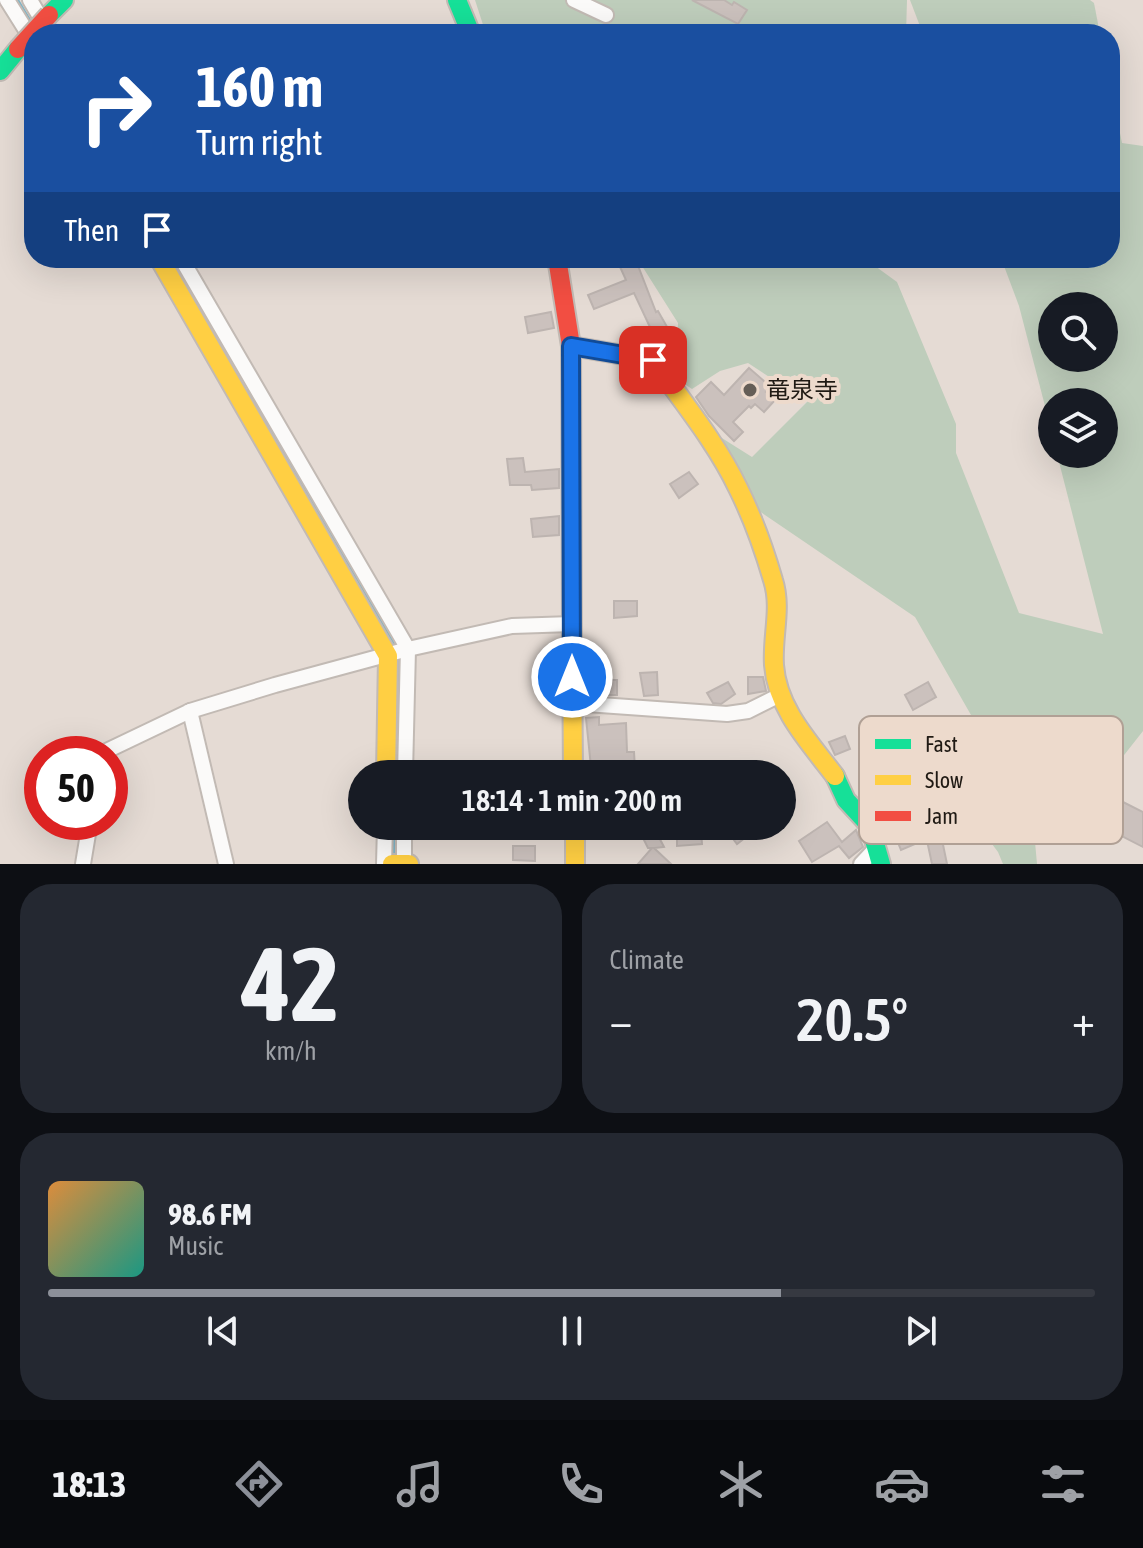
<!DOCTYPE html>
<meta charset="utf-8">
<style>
:root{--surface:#171b24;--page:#242831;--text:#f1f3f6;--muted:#9ea1a6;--line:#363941;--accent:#8c9099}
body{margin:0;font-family:"Asap Condensed","Noto Sans JP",sans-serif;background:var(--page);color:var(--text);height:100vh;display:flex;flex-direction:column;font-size:30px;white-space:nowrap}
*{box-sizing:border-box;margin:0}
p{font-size:26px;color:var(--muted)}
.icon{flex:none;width:44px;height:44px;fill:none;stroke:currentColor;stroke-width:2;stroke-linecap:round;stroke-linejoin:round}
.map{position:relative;height:864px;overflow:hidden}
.drawer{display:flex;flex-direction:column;gap:20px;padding:20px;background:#0d0f14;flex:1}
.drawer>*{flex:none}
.hud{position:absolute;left:24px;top:24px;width:1096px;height:244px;border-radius:32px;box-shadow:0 8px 32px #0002;background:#1a4fa0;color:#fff;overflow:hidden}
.controls{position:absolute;left:1038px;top:292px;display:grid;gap:16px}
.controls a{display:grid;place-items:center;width:80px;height:80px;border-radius:50%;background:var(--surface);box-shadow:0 8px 32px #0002;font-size:40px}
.speed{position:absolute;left:24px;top:736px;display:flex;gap:16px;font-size:40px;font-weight:700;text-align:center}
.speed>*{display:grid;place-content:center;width:104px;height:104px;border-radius:50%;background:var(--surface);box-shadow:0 8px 32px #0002;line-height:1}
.speed .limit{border:12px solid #d22;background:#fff;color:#111}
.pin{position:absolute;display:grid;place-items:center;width:68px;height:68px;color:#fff;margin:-34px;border-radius:16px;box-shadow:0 4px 12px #0006}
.me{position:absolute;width:88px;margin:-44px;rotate:0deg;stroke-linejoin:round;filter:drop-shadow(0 0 6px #0008)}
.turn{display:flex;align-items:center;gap:28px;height:168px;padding:0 40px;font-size:36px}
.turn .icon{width:104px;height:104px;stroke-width:2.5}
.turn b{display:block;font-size:56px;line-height:68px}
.then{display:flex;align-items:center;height:76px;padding:0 40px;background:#0003;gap:16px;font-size:30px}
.big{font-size:60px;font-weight:600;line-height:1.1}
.drawer .widget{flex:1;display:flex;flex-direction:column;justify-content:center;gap:12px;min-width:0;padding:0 28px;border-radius:32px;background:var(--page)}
.drawer .dial{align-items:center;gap:0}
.dial b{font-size:104px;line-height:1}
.song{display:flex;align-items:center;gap:24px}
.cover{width:96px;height:96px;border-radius:12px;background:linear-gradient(135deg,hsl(30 70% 55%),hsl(170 70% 35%))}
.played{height:8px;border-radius:4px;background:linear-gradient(90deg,var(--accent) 70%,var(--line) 70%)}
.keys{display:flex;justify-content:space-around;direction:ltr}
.heat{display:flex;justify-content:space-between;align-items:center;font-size:44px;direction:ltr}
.drawer .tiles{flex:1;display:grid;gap:20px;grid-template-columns:1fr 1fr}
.widget:last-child{grid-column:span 2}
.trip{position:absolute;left:348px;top:760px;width:448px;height:80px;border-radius:40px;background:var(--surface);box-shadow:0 8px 32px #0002;font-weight:600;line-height:80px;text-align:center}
.dock{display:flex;height:128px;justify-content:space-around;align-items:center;background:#090b0e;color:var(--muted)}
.dock .icon{width:56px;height:56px}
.dock .on{color:var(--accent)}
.dock b{font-size:36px;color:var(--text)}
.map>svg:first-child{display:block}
.green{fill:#becdbb;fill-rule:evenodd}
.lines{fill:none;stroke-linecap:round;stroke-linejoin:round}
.stream{stroke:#7fb3c5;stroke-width:4}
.building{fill:#cbc1bd;stroke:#bdb4b0;stroke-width:2}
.street-casing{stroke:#c2bab4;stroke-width:18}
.fast-casing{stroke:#c2bab4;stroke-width:22}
.slow-casing{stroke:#c2bab4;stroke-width:22}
.jam-casing{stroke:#c2bab4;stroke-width:22}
.street{stroke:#fbfaf9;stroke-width:14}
.fast{stroke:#16e098;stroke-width:18}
.slow{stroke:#ffcf43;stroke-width:18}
.jam{stroke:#f24e42;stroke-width:18}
.jam-bridge-casing{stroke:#c2bab4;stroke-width:22;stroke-linecap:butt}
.jam-bridge{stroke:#f24e42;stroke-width:18}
.route-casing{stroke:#114b97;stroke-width:20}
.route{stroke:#1a73e8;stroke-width:14}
.poi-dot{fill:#655e57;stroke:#eddacc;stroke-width:3}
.labels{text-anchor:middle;stroke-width:8;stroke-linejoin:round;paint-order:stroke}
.poi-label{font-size:24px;fill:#201a14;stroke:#eddacc;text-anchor:start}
.key{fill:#eddacc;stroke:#b0a095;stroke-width:2}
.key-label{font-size:22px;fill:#201a14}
</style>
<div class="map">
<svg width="1143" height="864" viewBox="0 0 1143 864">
<rect width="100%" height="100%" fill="#e5dbd4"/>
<g class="green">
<polygon points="475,0 907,0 906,34 486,34"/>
<polygon points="910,0 1090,0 1094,3 1100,34 923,34"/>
<path d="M1110 83 1122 143 1143 146V731L1095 792V803L1059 830 1035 842 1037 864H1003L998 852 974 820 999 773 975 722 915 617 743 500 698 423 752 457 814 395 795 375 777 382 748 363 720 371 692 389 677 379 678 323 637 258H864L897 282 956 424V453L1019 613 1103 634 1057 454H1104V402H1052V433L1019 306 1001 258H1110ZM1052 306H1104V358H1052Z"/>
</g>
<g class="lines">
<g class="stream">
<polyline points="17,0 32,25"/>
<polyline points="247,391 395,645"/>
<polyline points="396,774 398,660"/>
<polyline points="394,858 395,826"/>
</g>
</g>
<g class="building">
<polygon points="692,0 724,0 732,5 734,2 747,10 738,24"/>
<polygon points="616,258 635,258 656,312 658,311 671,334 657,342 634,293 594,309 588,295 626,280"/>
<polygon points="551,312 554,328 528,333 525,317"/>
<polygon points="749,368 771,387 766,392 775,400 764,412 755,404 751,408 749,406 733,422 743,432 734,441 709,416 696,397 711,382 724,395"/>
<polygon points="523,458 525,472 559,469 559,488 532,490 531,485 510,485 507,459"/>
<polygon points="689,472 698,484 679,498 670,484"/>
<polygon points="559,516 559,535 533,537 531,519"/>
<polygon points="614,601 637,601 637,616 614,618"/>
<polygon points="657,672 658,695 644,696 640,673"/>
<polygon points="748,677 763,677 766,691 748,694"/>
<rect x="594" y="680" width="23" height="15"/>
<polygon points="728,682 735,694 721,704 713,703 707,693"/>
<polygon points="928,682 936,697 913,710 905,695"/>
<polygon points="599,717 599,725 626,723 627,752 634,752 635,769 621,770 620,765 591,767 586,718"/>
<polygon points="845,736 850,749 835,755 829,742"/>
<rect x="539" y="763" width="21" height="11"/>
<polygon points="1121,801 1143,812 1143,847 1108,829"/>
<polygon points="827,822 842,842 856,830 863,847 849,858 839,846 812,862 799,841"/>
<polygon points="905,822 915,844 901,850 892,828"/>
<polygon points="653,826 664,847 654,848 671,864 638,864 652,848 648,848 640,832"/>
<polygon points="736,826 760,826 737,844 728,832"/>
<polygon points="935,827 941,835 947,864 932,864 925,831"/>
<polygon points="701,830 702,844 677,846 677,832"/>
<polygon points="513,846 535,846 535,861 513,860"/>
</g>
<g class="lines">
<g class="street-casing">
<g id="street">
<polyline points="7,0 34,43"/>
<polyline points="30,0 50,34"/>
<polyline points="574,0 606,15"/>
<polyline points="181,258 408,649 405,774"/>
<polyline points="572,703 727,714 748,711 780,695"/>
<polyline points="190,711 226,864"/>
<polyline points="100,754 190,711 275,685 408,649 512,626 572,624"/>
<polyline points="83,864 90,822"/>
<polyline points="384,864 385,826"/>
<polyline points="404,864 404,826"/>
<polyline points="861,864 877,847"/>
</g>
</g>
<g class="fast-casing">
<g id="fast">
<polyline points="457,0 471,34"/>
<polyline points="49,15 64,0"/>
<polyline points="0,71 18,49"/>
<polyline points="835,776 846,800 870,826 881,864"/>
</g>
</g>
<g class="slow-casing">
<g id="slow">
<polyline points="159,258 388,656 386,774"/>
<path d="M571 346 653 360C682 401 716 442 738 488 752 516 764 549 773 580 782 608 772 636 774 665 777 709 810 743 835 776"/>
<polyline points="572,645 573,774"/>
<polyline points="575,826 575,864"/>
<polyline points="392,864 409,864"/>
</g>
</g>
<g class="jam-casing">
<polyline id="jam" points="557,258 571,346 572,645"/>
</g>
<use href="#street" class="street"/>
<use href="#fast" class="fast"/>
<use href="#slow" class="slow"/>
<use href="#jam" class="jam"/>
<g class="jam-bridge-casing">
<polyline id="jam-bridge" points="18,49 49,15"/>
</g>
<use href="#jam-bridge" class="jam-bridge"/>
</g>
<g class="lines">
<g class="route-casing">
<polyline id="route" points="572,677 571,346 653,360"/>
</g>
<use href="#route" class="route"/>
</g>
<circle class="poi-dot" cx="750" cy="390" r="8"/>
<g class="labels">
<g class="poi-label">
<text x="766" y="398">竜泉寺</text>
</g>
</g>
<rect x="859" y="716" width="264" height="128" rx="12" class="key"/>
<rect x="875" y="739" width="36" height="10" fill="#16e098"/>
<rect x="875" y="775" width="36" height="10" fill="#ffcf43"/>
<rect x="875" y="811" width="36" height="10" fill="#f24e42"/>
<g class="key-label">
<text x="925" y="752">Fast</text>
<text x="925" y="788">Slow</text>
<text x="925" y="824">Jam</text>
</g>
</svg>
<div class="controls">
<a><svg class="icon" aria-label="search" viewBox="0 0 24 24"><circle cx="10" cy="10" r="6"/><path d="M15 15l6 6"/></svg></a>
<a><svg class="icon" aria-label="layers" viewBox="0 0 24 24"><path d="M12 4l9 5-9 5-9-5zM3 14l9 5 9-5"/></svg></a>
</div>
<div class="speed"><div class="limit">50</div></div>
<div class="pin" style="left:653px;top:360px;background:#d93025"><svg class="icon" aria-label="arrive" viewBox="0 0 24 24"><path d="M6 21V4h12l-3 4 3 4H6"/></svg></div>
<svg class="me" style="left:572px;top:677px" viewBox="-20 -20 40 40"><circle r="17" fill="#1a73e8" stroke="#fff" stroke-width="3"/><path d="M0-11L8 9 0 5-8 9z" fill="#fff"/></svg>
<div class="trip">18:14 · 1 min · 200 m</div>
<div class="hud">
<div class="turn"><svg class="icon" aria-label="right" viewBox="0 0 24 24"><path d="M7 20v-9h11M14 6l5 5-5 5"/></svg><div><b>160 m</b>Turn right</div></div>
<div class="then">Then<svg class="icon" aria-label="arrive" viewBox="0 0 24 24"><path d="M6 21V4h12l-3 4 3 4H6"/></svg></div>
</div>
</div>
<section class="drawer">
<div class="tiles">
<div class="widget dial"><b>42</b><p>km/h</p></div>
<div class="widget"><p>Climate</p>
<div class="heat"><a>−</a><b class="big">20.5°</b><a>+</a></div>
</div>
<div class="widget">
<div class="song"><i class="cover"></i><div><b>98.6 FM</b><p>Music</p></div></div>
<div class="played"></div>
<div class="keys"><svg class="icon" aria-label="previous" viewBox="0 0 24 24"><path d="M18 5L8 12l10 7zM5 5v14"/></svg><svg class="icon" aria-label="pause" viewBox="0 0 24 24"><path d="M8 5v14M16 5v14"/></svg><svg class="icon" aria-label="next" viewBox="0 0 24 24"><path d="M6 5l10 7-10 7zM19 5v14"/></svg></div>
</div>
</div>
</section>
<nav class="dock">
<b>18:13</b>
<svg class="icon on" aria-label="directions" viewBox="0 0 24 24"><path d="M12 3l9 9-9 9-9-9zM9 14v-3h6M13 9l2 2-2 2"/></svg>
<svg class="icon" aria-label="music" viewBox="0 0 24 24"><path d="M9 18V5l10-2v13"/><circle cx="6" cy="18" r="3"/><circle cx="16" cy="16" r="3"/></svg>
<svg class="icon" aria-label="phone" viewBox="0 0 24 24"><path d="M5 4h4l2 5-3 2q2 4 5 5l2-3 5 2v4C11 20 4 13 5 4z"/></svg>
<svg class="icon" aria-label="climate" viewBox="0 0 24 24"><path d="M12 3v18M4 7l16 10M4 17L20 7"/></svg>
<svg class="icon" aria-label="car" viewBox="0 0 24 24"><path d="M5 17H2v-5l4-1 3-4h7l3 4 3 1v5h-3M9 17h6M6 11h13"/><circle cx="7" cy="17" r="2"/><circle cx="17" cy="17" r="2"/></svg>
<svg class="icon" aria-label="filters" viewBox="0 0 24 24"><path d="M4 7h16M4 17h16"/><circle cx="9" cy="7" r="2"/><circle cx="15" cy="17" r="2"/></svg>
</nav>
